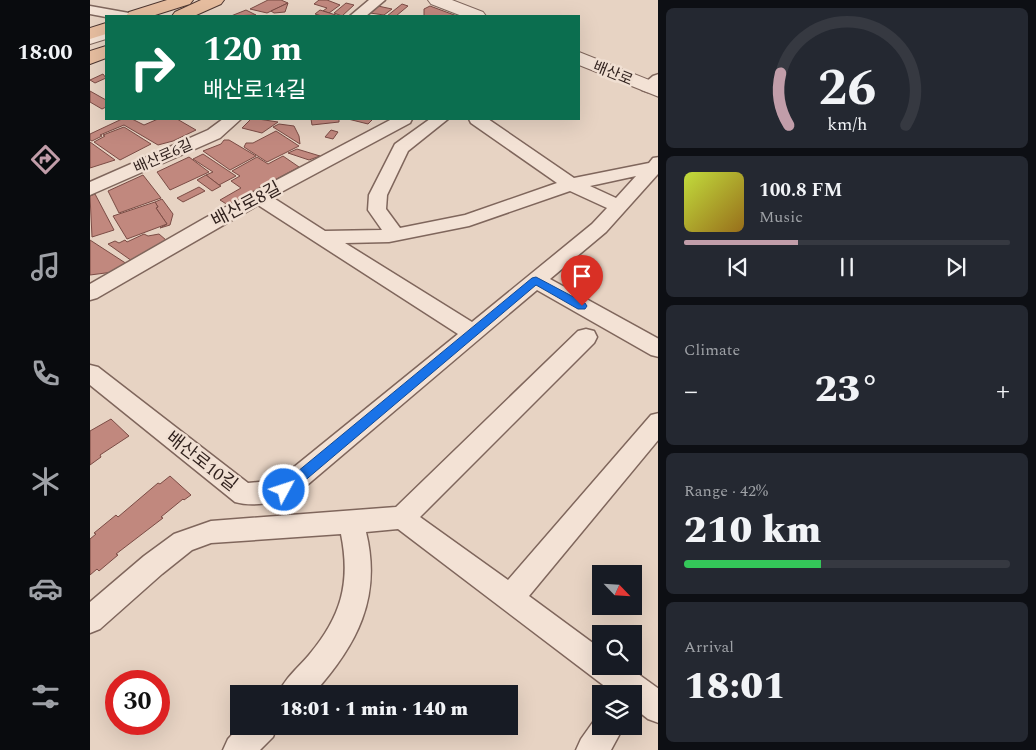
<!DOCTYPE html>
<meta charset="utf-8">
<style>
:root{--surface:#171b24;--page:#242831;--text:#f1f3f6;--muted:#9ea1a6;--line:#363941;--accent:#c19da9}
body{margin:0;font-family:Spectral,"Noto Sans KR",serif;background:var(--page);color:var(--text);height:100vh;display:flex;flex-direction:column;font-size:19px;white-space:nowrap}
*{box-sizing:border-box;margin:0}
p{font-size:16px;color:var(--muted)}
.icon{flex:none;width:28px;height:28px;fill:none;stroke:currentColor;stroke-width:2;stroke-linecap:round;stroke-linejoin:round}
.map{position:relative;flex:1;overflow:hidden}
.drawer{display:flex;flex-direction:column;gap:8px;padding:8px;background:#0d0f14;width:378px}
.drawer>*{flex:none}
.banner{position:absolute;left:15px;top:15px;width:475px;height:105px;border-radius:0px;box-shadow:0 5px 20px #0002;background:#0b6e4f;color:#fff;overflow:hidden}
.needle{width:32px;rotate:115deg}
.buttons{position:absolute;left:502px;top:565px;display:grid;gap:10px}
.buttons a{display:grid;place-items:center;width:50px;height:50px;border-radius:0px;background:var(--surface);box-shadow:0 5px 20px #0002;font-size:25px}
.speed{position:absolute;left:15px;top:670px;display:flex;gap:10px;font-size:25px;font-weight:700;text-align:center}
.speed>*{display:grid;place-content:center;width:65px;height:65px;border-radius:50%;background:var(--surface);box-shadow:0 5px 20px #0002;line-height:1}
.speed .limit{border:8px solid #d22;background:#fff;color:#111}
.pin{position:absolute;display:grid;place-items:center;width:42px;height:42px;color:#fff;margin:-51px -21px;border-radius:50% 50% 50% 0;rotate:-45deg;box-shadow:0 0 5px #0007}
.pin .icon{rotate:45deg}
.me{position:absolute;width:55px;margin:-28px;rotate:50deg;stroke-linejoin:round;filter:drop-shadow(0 0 4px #0008)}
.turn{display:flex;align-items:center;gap:18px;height:105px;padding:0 15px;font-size:22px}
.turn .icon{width:65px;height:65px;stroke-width:2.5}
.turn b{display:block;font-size:35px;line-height:42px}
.big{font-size:38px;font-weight:800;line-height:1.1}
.drawer .card{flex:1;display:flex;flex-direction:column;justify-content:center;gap:8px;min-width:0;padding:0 18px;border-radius:8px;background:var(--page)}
.drawer .dial{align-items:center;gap:0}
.dial svg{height:130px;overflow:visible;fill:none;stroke:var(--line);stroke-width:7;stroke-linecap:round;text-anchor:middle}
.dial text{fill:var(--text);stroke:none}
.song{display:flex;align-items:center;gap:15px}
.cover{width:60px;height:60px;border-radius:8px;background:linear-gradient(135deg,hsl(70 70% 55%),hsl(40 70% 35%))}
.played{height:5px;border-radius:2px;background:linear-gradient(90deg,var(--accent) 35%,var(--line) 35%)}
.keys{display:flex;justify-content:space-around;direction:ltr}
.heat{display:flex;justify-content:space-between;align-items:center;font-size:28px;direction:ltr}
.charge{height:8px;border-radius:4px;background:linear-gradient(90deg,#34c759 42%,var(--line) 0)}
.trip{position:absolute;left:140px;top:685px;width:288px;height:50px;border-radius:0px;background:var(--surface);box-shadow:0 5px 20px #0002;font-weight:800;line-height:50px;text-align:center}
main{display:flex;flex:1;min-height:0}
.tabs{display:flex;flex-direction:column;width:90px;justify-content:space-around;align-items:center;background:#090b0e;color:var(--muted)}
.tabs .icon{width:35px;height:35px}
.tabs .active{color:var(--accent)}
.tabs b{font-size:22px;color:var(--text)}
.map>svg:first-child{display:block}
.building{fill:#c1887e;stroke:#7b4c45}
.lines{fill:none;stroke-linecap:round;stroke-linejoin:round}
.minor-casing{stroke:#7f665c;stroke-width:3}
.tertiary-casing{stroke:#7f665c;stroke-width:2}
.primary-casing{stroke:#4d3630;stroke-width:2}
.minor{fill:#f3e2d5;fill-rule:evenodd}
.tertiary{fill:#f3e2d5;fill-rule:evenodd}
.primary{fill:#e6bd9f;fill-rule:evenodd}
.route{fill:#1a73e8;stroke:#114b97}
.labels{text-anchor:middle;stroke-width:5;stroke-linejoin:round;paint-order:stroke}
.far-street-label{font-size:15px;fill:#31221e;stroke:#f0dfd2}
.street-label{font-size:18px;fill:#31221e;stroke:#f0dfd2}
</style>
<main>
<nav class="tabs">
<b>18:00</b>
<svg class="icon active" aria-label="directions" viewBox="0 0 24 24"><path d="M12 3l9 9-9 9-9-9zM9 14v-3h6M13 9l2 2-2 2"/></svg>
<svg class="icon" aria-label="music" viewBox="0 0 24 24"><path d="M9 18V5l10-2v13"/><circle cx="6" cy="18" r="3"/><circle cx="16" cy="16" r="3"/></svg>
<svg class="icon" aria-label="phone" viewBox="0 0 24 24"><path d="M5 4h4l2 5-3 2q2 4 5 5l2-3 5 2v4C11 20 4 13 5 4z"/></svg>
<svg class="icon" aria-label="climate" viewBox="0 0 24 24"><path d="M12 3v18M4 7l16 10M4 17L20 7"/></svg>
<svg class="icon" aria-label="car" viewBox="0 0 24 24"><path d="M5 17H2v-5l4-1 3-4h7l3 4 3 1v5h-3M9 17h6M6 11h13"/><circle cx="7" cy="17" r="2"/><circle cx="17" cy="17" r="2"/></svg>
<svg class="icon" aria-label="filters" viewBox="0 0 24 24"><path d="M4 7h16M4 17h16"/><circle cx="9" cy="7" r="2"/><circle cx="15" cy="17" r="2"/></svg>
</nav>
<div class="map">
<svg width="569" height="750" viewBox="0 0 569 750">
<rect width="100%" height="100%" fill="#e7d3c3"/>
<g class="building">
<polygon points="178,0 191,0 198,3 177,13 160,9"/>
<polygon points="229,0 237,0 250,5 239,13 233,11 237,8 224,4"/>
<polygon points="198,3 195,12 184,13 181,11"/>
<polygon points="256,3 264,5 252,16 244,13"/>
<polygon points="312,4 318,6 306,16 297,16"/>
<polygon points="288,6 302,9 294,15 280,13"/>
<polygon points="340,6 367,16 334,16 334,9"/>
<polygon points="156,10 166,15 141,16"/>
<polygon points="230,10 249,16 232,16 225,14"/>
<polygon points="13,74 16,78 5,83 0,80"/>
<polygon points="0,91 16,100 16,107 12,109 0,102"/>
<polygon points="32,119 42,119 54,125 68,119 87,119 106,130 83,141 68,145 34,125 10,135 12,136 2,141 0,140 0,134"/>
<polygon points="161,119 168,119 188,122 172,133 152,128"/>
<polygon points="221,119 249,119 249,122 222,125"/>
<polygon points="258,119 283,119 278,124"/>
<polygon points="189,124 204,126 209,136 210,144 183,127"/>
<polygon points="34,127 61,144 30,160 4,142 15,136 13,135"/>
<polygon points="241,130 248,132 243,139 235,137"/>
<polygon points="186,131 209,146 177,162 154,147 156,143 163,143"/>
<polygon points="134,140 139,140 166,156 140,170 113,151 131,144"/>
<polygon points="0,142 25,160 0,168"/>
<polygon points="207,149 230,156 219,160 198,153"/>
<polygon points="113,154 146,176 129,185 116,175 123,172 103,159"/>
<polygon points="193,156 209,167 138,205 130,200 151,188 141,181 150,176 142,171 167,157 178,164"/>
<polygon points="99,157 119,172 80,190 67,172"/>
<polygon points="53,175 71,198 29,213 18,191"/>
<polygon points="116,175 129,185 131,186 122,191 107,180"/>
<polygon points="109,187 115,191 93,202 87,198"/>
<polygon points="5,194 24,230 2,237 0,196"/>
<polygon points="72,199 83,214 80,225 70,228 77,224 66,208 68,207 65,202"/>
<polygon points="65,202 68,207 66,208 77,224 37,239 23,216"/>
<polygon points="54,234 58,236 69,234 76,240 42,261 18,244 25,241 29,243 35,240 37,242"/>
<polygon points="0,240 37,264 23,272 0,275"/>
<polygon points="21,419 39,436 10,455 11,457 0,465 0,431"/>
<polygon points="80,476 101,495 94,500 93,499 71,517 73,518 26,554 28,555 9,571 7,569 0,575 0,539 6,534 4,533 26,515 28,517 68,483 70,484"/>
</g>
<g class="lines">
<g class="minor-casing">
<g id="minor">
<polygon points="279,0 295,0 276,16 260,16"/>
<polygon points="0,6 39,13 41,16 16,17 0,14"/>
<polygon points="569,74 569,87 558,92 552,90 550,87 563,76"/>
<polygon points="133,119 151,119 130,138 0,195 0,182 118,130"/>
<path d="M302 119H322L320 123 182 197 235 231 292 230 278 210 279 195 305 144 340 119H358L318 151 297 195 296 209 310 228 375 215 467 183 381 123 379 119H398L484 178 559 163 563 158 569 157V173L516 232 460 279 569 339V357L561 355 447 290 203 497C186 503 162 507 145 502L0 385V365L8 367 158 483 188 480 368 334 168 205 7 298 0 300V284L115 218ZM546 176 526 198 500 186ZM480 191 517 208 502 224 382 322 255 243 299 242 379 226Z"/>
<path d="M496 329 504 331 507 337 504 343 330 517 418 580 561 415 569 413V439L439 596 511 649V666H537L569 689V723L558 719 544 708V694H525L308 529 276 532C292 598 267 645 223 694H188C195 678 208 668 219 655 251 617 261 583 251 534L121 543 102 550 72 574 10 629 0 633V602L54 556 84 534 121 521 306 507 488 331Z"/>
<polygon points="511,714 511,726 534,726 521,750 486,750 491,739 508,715"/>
<polygon points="150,726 187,726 183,737 170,750 133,750 138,739"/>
</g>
</g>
<g class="tertiary-casing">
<g id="tertiary">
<polygon points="338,0 362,0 393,12 396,16 372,16 341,4"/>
<polygon points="16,28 16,39 0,44 0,33"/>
<polygon points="489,52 569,84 569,97 489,65"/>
</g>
</g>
<g class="primary-casing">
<g id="primary">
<polygon points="77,0 103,0 100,4 62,16 36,16 39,12"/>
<polygon points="111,0 134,0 131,4 104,16 82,16 85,12"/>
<polygon points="16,23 16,34 0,39 0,28"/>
<polygon points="16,46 16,58 0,64 0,51"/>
</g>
</g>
<use href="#minor" class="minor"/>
<use href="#tertiary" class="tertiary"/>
<use href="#primary" class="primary"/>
</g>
<polygon class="route" points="446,277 495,303 497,306 495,309 488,309 446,285 199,494 194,495 190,494 188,490 190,486 442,278"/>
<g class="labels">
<g class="far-street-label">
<text transform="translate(523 73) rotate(22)" y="5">배산로</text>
<text transform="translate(73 156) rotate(-24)" y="5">배산로6길</text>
</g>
<g class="street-label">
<text transform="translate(156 204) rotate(-28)" y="6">배산로8길</text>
<text transform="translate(112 461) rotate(38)" y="6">배산로10길</text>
</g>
</g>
</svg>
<div class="buttons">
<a><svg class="needle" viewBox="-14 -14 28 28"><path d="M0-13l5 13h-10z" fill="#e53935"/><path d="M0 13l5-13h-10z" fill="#9ea1a6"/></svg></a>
<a><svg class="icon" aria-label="search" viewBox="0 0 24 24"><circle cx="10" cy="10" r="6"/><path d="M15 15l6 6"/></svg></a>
<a><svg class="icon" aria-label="layers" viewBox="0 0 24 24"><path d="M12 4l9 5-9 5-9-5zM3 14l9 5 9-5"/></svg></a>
</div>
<div class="speed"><div class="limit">30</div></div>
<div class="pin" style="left:492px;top:306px;background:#d93025"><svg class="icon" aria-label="arrive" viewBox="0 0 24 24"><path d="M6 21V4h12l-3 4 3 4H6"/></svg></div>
<svg class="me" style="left:194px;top:490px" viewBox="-20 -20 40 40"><circle r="17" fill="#1a73e8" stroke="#fff" stroke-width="3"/><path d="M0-11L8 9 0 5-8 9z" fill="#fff"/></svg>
<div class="trip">18:01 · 1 min · 140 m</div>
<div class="banner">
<div class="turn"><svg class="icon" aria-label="right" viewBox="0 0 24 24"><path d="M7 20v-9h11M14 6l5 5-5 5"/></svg><div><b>120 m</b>배산로14길</div></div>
</div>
</div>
<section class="drawer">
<div class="card dial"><svg viewBox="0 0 100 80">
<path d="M14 69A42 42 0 1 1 86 69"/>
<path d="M14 69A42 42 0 0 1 9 37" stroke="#c19da9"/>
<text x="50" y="56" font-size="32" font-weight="700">26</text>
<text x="50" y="72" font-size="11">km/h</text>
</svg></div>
<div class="card">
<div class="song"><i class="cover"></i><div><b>100.8 FM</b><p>Music</p></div></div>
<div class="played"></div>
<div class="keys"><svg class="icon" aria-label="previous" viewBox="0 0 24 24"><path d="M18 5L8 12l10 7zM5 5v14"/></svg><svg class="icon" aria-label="pause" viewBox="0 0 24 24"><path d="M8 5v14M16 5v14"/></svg><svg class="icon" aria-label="next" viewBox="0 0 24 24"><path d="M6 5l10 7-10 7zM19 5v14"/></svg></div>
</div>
<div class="card"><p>Climate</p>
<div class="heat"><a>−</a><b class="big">23°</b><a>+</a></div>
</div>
<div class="card"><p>Range · 42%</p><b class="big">210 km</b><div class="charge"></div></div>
<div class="card"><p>Arrival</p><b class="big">18:01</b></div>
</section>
</main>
